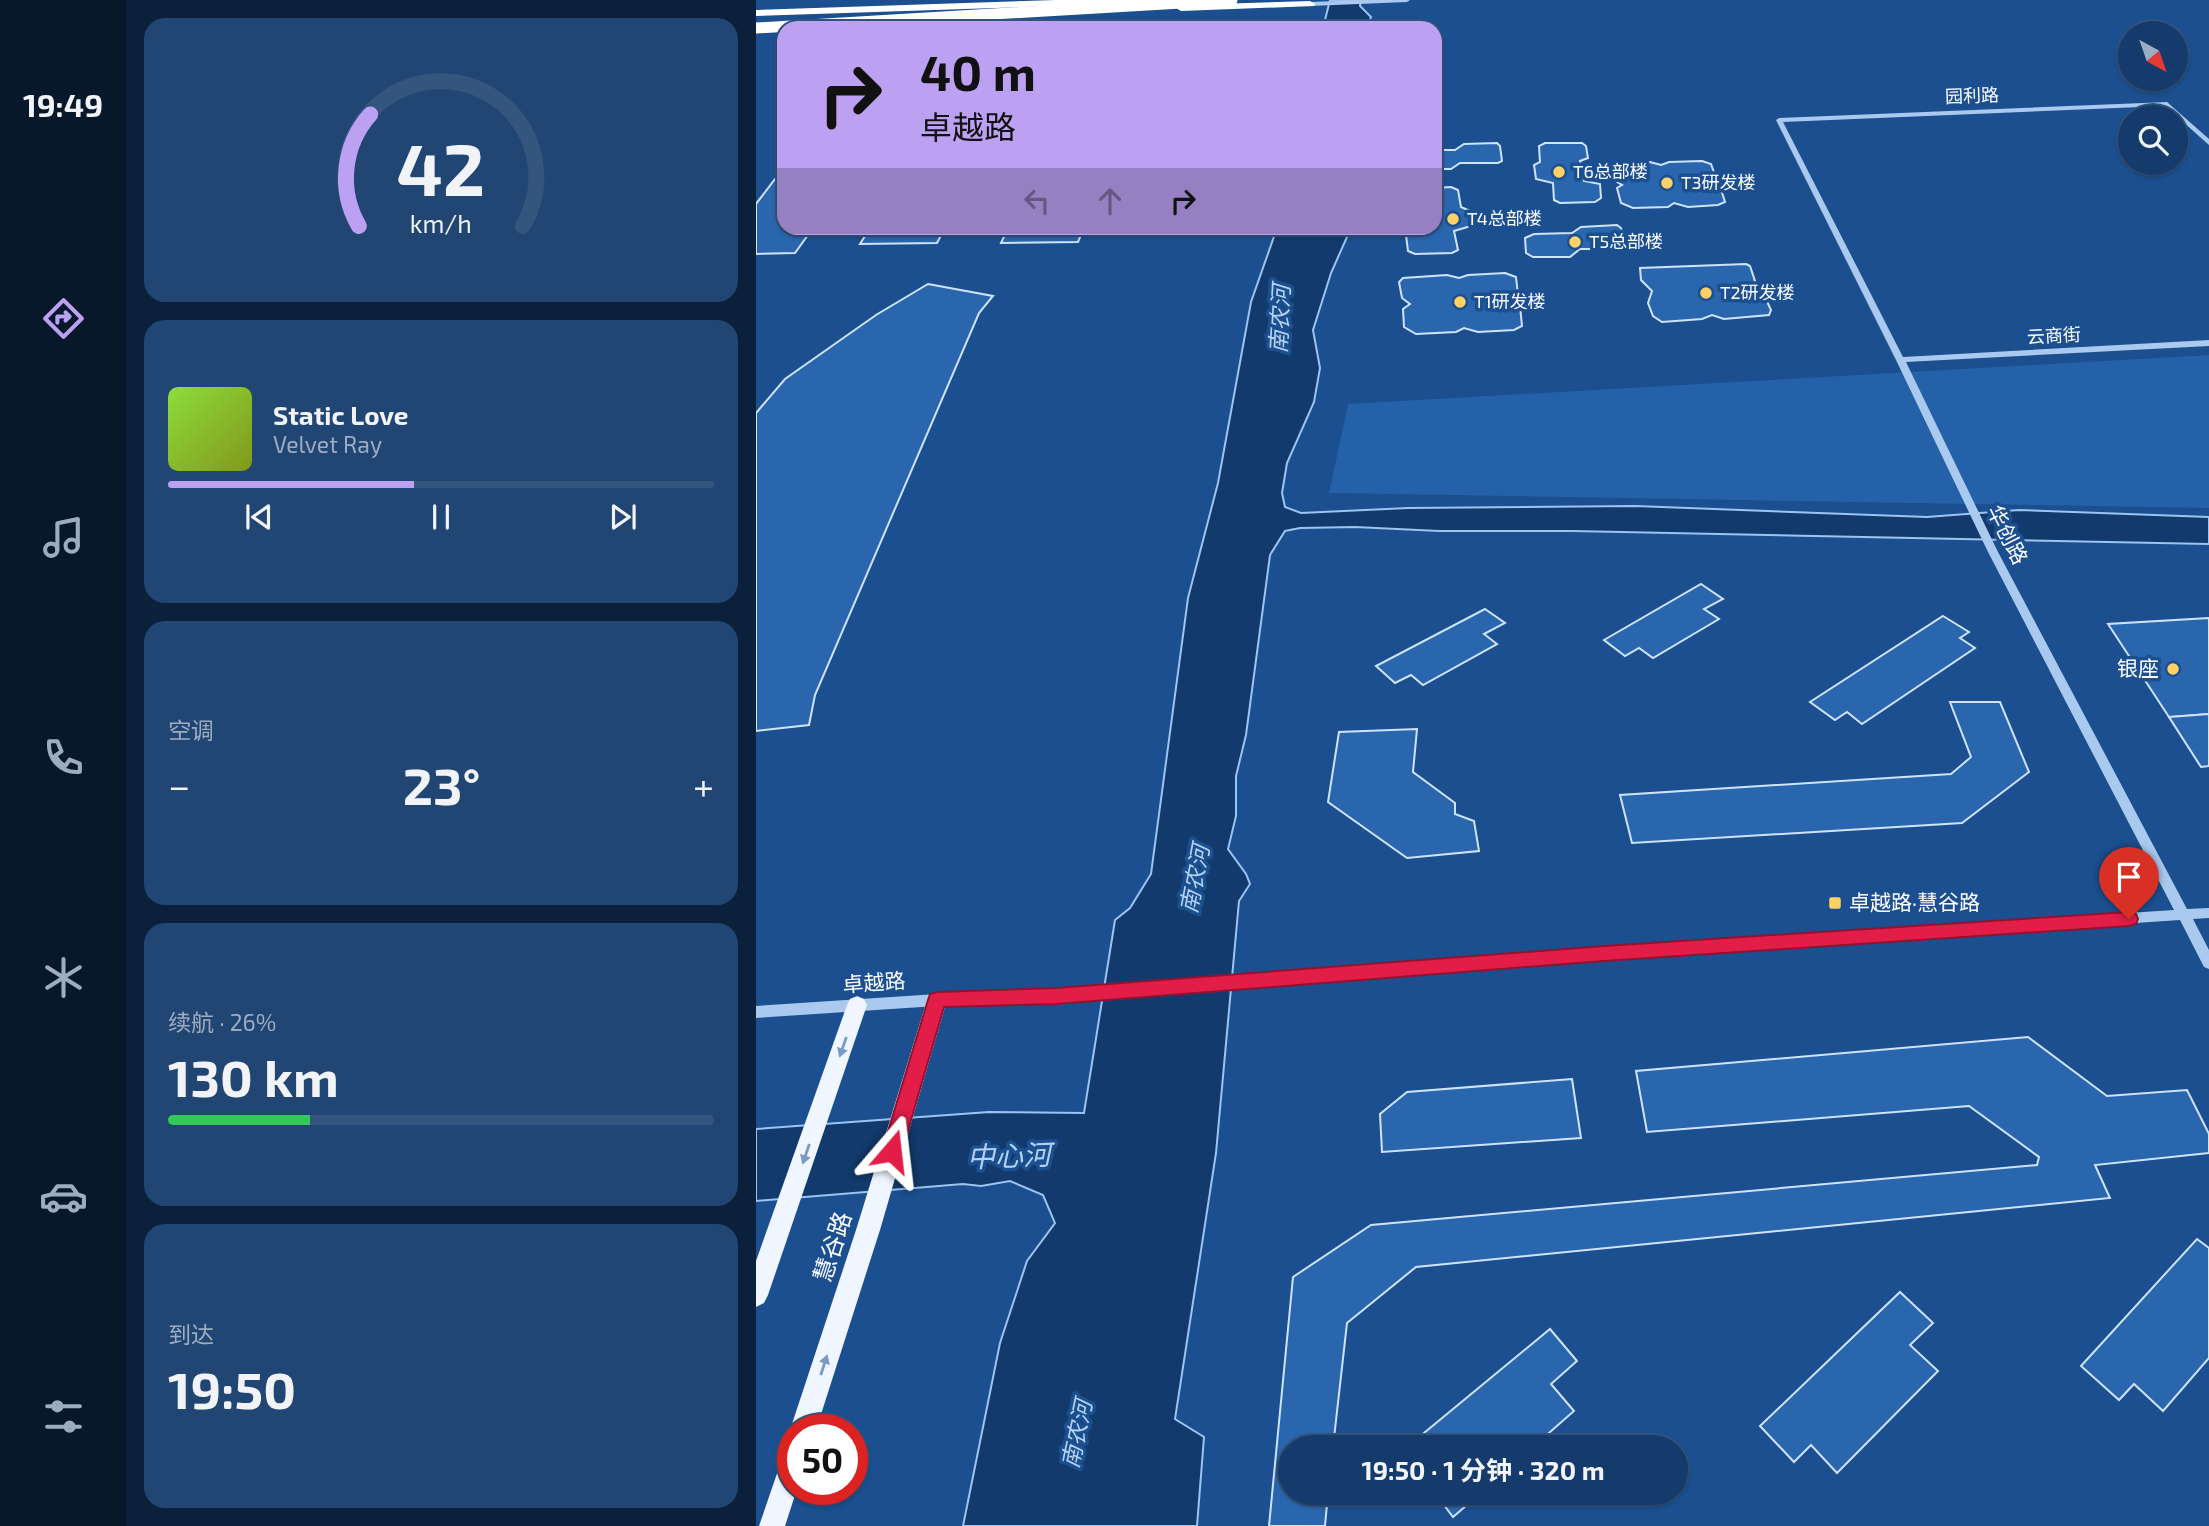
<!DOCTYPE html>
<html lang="zh">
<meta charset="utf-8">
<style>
:root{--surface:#143b6b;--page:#214673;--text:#f1f3f6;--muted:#9dadc1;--line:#33557e;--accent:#bca0f2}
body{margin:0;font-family:"Exo 2","Noto Sans SC",sans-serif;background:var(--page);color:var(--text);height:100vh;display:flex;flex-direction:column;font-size:26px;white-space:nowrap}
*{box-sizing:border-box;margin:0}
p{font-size:23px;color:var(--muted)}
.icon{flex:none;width:38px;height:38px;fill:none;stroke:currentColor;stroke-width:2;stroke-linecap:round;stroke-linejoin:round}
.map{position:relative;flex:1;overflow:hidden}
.details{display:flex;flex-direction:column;gap:18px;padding:18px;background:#0b203b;width:630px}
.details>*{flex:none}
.guide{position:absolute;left:21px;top:21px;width:665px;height:214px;border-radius:21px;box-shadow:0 2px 5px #0004,0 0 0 2px var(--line);background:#bca0f2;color:#111;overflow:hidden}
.needle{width:46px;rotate:140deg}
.controls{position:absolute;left:1362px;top:21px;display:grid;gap:14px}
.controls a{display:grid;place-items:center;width:70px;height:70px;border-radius:50%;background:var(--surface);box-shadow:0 2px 5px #0004,0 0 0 2px var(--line);font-size:35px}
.speed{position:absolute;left:21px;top:1414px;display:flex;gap:14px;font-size:35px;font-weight:700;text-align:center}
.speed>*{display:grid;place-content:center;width:91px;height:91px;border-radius:50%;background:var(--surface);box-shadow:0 2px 5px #0004,0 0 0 2px var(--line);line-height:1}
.speed .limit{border:10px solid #d22;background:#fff;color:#111}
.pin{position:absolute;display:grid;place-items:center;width:60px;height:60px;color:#fff;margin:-72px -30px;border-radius:50% 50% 50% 0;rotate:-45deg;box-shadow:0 0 7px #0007}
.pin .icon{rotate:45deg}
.me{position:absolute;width:77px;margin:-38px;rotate:17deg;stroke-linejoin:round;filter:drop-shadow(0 0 5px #0008)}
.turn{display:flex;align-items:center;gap:24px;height:147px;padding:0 28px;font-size:32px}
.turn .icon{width:91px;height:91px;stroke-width:2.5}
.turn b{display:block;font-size:49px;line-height:60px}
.lanes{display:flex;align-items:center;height:66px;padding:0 28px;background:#0003;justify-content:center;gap:35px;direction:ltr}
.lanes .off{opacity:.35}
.big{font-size:52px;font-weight:700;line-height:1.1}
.details .tile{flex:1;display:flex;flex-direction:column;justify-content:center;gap:10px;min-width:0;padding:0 24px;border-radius:21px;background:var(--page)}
.details .dial{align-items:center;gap:0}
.dial svg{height:182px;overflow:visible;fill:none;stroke:var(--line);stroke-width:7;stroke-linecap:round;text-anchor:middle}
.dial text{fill:var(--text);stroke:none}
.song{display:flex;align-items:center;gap:21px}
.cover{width:84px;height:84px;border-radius:10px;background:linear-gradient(135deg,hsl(90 70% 55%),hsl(70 70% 35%))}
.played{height:7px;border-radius:4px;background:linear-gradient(90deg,var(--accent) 45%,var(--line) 45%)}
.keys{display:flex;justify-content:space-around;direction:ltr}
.heat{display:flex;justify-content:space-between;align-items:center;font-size:38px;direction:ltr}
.charge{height:10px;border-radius:5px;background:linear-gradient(90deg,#34c759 26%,var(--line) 0)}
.trip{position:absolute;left:522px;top:1435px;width:410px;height:70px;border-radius:35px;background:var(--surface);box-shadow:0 2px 5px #0004,0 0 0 2px var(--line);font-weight:700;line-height:70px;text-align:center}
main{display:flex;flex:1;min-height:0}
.dock{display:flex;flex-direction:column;width:126px;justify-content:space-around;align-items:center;background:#08182b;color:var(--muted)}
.dock .icon{width:49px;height:49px}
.dock .on{color:var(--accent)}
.dock b{font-size:32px;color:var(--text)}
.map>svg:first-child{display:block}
.green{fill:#2461a8}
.water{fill:#123a6d;stroke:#9cc4f0;stroke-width:2}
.building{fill:#2a66ad;stroke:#cfe3fa;stroke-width:2}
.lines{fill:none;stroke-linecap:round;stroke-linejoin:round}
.minor{fill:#a9c9ee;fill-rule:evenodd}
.major{fill:#f0f6ff;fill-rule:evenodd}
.highway{fill:#fff;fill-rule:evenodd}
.highway-bridge{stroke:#fff;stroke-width:11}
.oneway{fill:#7b9ac1}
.route{fill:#e11d48;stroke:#92132f;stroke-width:2}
.poi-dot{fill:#ffd166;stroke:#1b4f8f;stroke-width:2.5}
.labels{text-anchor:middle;stroke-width:7;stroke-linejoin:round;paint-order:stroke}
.far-street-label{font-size:18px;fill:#fff;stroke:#1b4f8f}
.far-poi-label{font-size:18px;fill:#fff;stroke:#1b4f8f;text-anchor:start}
.street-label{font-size:21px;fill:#fff;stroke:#1b4f8f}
.poi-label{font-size:21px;fill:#fff;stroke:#1b4f8f;text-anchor:end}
.water-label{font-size:23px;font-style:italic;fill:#b5d3f5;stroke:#1b4f8f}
.near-street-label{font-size:24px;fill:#fff;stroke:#1b4f8f}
.near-water-label{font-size:28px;font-style:italic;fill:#b5d3f5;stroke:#1b4f8f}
</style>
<main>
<nav class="dock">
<b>19:49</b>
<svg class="icon on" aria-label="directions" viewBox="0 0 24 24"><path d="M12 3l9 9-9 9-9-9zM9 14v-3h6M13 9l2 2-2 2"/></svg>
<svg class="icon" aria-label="music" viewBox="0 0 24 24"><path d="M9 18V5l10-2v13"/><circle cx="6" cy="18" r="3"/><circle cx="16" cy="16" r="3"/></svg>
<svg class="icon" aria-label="phone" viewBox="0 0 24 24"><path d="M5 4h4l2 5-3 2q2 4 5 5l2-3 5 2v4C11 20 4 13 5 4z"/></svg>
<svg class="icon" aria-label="climate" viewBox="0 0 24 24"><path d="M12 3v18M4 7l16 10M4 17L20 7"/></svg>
<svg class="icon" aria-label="car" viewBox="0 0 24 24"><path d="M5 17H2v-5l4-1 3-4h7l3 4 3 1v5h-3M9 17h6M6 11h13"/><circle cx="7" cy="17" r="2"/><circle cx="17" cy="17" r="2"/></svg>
<svg class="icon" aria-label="filters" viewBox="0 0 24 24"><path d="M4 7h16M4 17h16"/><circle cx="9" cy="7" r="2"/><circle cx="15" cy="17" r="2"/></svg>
</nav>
<section class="details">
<div class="tile dial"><svg viewBox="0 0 100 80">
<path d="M14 69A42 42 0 1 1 86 69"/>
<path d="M14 69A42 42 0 0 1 19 20" stroke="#bca0f2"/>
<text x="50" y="56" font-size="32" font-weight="700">42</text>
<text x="50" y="72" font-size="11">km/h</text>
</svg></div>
<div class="tile">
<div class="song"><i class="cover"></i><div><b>Static Love</b><p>Velvet Ray</p></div></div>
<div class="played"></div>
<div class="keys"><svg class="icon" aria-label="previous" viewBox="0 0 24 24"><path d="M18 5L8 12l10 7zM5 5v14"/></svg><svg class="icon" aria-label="pause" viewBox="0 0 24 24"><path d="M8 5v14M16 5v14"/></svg><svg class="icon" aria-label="next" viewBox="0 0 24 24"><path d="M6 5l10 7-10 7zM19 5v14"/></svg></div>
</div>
<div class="tile"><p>空调</p>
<div class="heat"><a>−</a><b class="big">23°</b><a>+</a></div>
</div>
<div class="tile"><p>续航 · 26%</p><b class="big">130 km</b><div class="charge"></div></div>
<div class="tile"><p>到达</p><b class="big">19:50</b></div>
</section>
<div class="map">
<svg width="1453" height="1526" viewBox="0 0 1453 1526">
<rect width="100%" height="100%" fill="#1b4f8f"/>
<polygon class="green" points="1453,355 1453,508 573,493 592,404"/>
<g class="water">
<polygon points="574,0 605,0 604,6 615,17 611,28 567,28"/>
<polygon points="521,228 595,228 575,273 557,330 564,368 558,402 531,463 526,493 529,507 545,513 652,508 879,506 1171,517 1263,510 1453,517 1453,544 816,531 683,531 599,527 544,528 529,531 514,555 490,735 480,776 480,816 472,849 490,874 494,884 483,901 460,1153 419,1419 448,1437 441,1526 207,1526 244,1343 271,1261 299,1223 287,1195 254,1181 225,1186 207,1184 0,1201 0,1129 233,1112 328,1113 359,920 374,908 395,874 432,598 462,483 495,302"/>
</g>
<g class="building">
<polygon points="741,143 744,146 746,161 742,163 704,163 695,169 679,169 679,150 699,150 708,144"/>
<polygon points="789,143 826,143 830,146 832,158 824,161 828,181 844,184 845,198 839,202 804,203 798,200 797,183 780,179 778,165 784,162 783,146"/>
<polygon points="946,161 955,164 960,178 955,181 964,186 969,202 962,205 932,207 918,203 912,207 877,208 865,203 861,188 866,185 858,180 853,167 860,163 894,162 905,165 913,162"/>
<polygon points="19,179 28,179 28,228 57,228 39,253 0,254 0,204"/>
<polygon points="695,187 702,190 705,207 714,211 715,226 698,231 702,250 696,253 659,254 652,251 650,235 655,231 665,231 665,228 679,228 679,188"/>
<polygon points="861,225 865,228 870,246 865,249 824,249 814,257 777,257 770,253 769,238 778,234 816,233 825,227"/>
<polygon points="114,228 189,228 181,243 104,244"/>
<polygon points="252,228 328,228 322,242 245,243"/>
<polygon points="990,264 994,266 999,281 994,287 1008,295 1015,310 1013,315 968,319 956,315 946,319 906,322 897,316 892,303 896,291 885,280 884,268"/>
<polygon points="749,273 760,277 762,295 755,299 764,306 766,326 758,330 722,332 708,328 700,332 660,334 648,327 647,309 654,304 646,298 643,282 647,278 691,275 703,278 712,275"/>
<polygon points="172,284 237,296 223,313 59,695 53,725 0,731 0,413 29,379 120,315"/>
<polygon points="945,584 967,599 948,609 963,619 897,658 883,648 869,656 848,640"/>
<polygon points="729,609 749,623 728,634 741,644 667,685 655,675 639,683 620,666"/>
<polygon points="1187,616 1213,632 1204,638 1219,648 1106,724 1091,712 1079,720 1054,702"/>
<polygon points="1453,618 1453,714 1413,717 1352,624"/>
<polygon points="1194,702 1244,702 1273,772 1206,823 876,843 864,795 1195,774 1215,757"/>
<polygon points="1453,714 1453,766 1445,767 1413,717"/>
<polygon points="661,729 657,772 699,803 699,814 718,821 723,851 651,858 572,802 583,732"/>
<polygon points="1272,1037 1351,1096 1431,1090 1453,1134 1453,1153 1339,1165 1354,1198 660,1267 591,1323 577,1447 534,1447 534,1493 572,1493 569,1526 513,1526 537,1277 615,1225 1281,1165 1283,1157 1213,1106 891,1132 880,1071"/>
<polygon points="816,1079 825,1138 626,1152 624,1114 651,1092"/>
<polygon points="1441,1239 1453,1248 1453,1358 1407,1411 1378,1384 1363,1400 1325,1366"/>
<polygon points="1144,1292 1177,1323 1154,1345 1182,1371 1081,1473 1055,1445 1038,1462 1004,1426"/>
<polygon points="794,1329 821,1361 795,1384 818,1411 777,1447 651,1447"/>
<polygon points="645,1493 669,1493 655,1506"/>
<polygon points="679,1493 725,1493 697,1517"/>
</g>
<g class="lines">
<g class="minor">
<polygon points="608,0 654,0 651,2 554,6 551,4 554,2"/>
<polygon points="1411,102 1453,139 1453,145 1409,106 1027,122 1147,357 1453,340 1453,346 1150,362 1242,552 1431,909 1453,908 1453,918 1437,919 1453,950 1453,969 1448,967 1424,920 848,959 300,1002 181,1006 0,1018 0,1006 181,994 300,990 848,947 1418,910 1232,552 1140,360 1020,120 1023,118"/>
</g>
<g class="major">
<polygon points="181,992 188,994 191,1000 124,1230 60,1430 37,1430 37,1436 34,1430 100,1230 171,1000 174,994"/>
<polygon points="101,996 108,999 111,1005 12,1295 8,1303 0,1307 0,1261 91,1005 94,999"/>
<polygon points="37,1449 37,1489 41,1489 29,1526 3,1526 28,1453"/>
</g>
<g class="highway">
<polygon points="299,0 395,0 390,3 0,16 0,10"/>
<polygon points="554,1 559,4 558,6 425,11 420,8 425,5"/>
</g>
<polyline class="highway-bridge" points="0,28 476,0"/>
</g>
<defs><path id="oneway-solid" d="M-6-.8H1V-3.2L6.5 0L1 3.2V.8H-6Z" transform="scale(1.75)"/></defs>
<g class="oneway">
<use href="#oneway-solid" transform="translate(87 1047) rotate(109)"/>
<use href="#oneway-solid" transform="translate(50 1154) rotate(109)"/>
<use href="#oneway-solid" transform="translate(68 1365) rotate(-72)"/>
</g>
<polygon class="route" points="1373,912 1380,914 1382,919 1380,924 1373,926 848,961 300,1004 188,1007 146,1151 143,1158 136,1160 129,1158 126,1151 172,1000 174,994 181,992 300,988 848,946"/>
<g class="poi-dot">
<circle cx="803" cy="172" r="7"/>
<circle cx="911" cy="183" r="7"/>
<circle cx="697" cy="219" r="7"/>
<circle cx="819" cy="242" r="7"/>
<circle cx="950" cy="293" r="7"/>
<circle cx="704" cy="302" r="7"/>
<circle cx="1417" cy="669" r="7"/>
<rect x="1072" y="896" width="14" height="14" rx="3.5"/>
</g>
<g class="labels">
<g class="far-street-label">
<text transform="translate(1216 96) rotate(-2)" y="6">园利路</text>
<text transform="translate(1298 336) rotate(-3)" y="6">云商街</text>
</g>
<g class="far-poi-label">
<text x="817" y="178">T6总部楼</text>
<text x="925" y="189">T3研发楼</text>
<text x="711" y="225">T4总部楼</text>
<text x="833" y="248">T5总部楼</text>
<text x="964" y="299">T2研发楼</text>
<text x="718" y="308">T1研发楼</text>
</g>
<g class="street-label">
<text transform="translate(1251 535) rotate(63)" y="7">华创路</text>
<text transform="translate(118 983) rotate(-4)" y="7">卓越路</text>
</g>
<g class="poi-label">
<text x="1403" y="676">银座</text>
<text x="1093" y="910" text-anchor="start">卓越路·慧谷路</text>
</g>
<g class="water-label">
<text transform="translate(524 319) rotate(-87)" y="8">南农河</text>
<text transform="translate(439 879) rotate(-79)" y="8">南农河</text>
<text transform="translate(321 1434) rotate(-78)" y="8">南农河</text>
</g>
<g class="near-street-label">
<text transform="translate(77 1247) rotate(-72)" y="8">慧谷路</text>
</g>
<g class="near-water-label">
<text transform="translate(253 1156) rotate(-2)" y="10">中心河</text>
</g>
</g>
</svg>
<div class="controls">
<a><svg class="needle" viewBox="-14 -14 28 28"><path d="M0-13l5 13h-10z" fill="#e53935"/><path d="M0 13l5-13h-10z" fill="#9dadc1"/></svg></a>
<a><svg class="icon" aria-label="search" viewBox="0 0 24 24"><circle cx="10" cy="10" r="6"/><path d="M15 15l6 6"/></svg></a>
</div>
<div class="speed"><div class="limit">50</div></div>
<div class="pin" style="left:1373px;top:919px;background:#d93025"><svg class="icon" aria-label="arrive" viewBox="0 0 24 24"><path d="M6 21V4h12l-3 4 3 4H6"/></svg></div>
<svg class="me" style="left:136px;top:1151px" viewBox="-20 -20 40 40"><path d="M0-17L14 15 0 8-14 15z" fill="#e11d48" stroke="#fff" stroke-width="4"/></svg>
<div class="trip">19:50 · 1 分钟 · 320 m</div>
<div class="guide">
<div class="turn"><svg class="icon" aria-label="right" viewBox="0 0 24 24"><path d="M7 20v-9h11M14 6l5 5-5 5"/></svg><div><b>40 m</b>卓越路</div></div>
<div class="lanes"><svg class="icon off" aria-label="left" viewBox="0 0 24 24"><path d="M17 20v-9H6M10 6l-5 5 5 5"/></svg><svg class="icon off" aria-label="ahead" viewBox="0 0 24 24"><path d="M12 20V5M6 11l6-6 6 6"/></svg><svg class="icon" aria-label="right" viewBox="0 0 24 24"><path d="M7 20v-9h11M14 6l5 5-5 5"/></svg></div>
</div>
</div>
</main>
